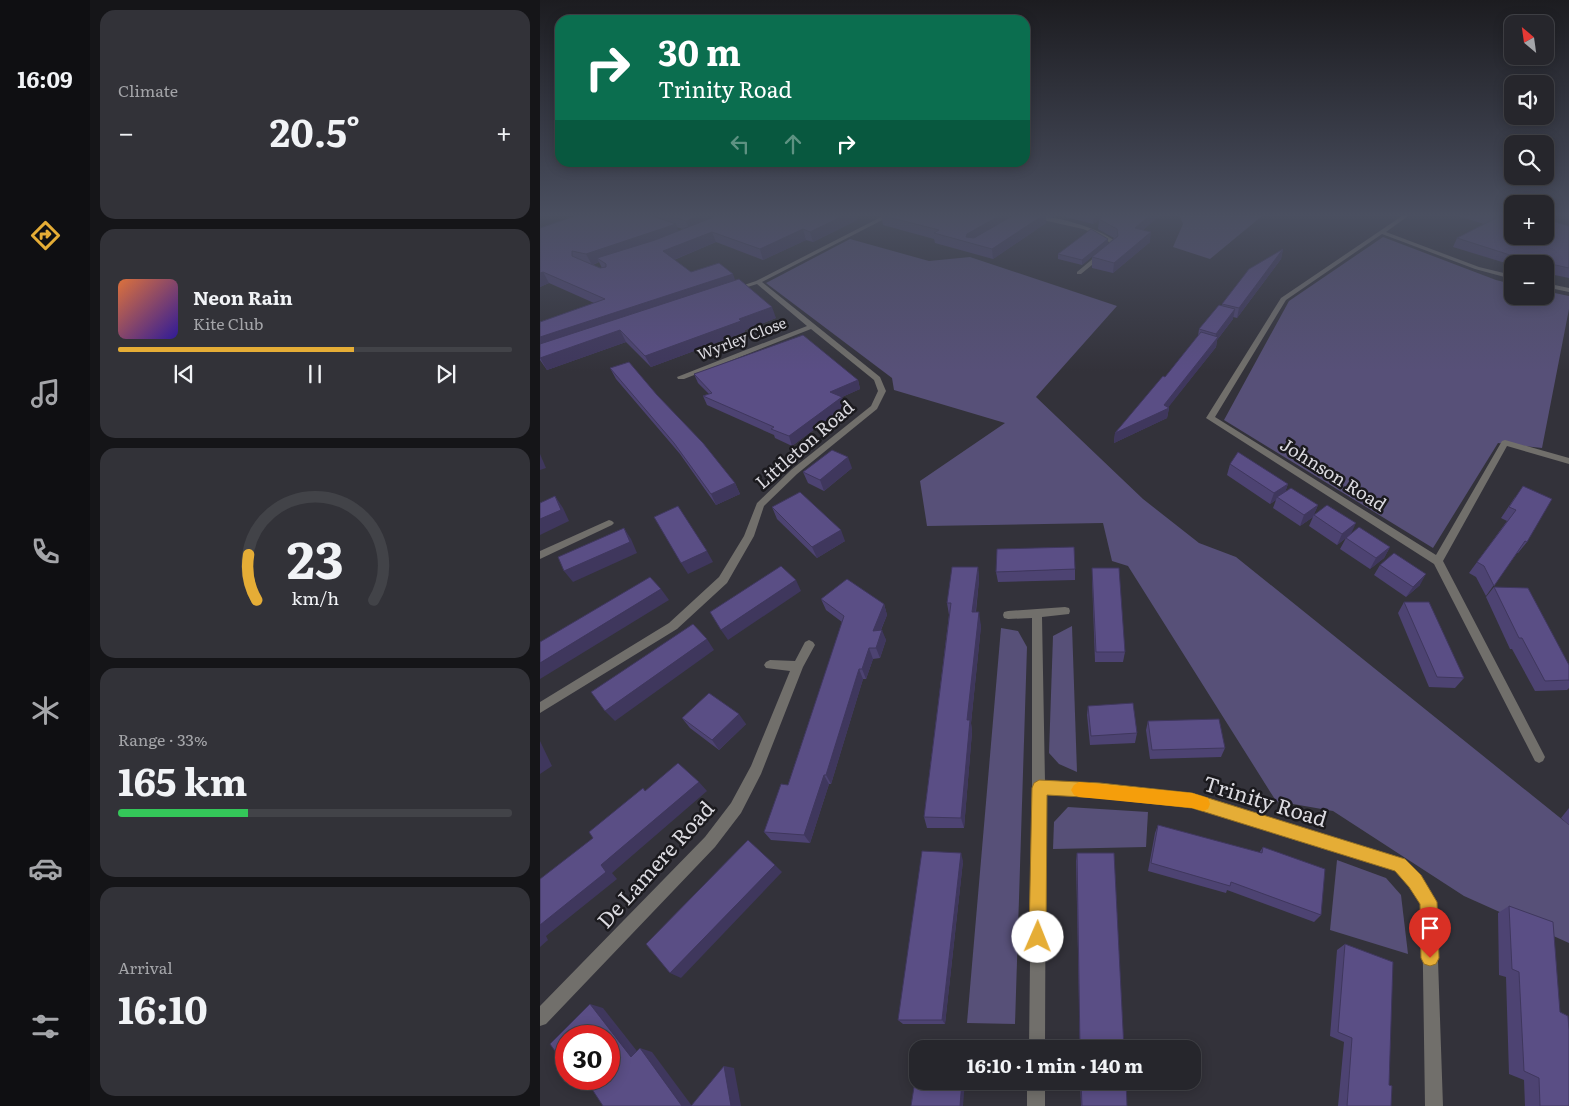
<!DOCTYPE html>
<meta charset="utf-8">
<style>
:root{--surface:#26262c;--page:#323238;--text:#f1f3f6;--muted:#a4a5a9;--line:#424348;--accent:#e5ad36}
body{margin:0;font-family:Literata,serif;background:var(--page);color:var(--text);height:100vh;display:flex;flex-direction:column;font-size:19px;white-space:nowrap}
*{box-sizing:border-box;margin:0}
p{font-size:16px;color:var(--muted)}
.icon{flex:none;width:28px;height:28px;fill:none;stroke:currentColor;stroke-width:2;stroke-linecap:round;stroke-linejoin:round}
.map{position:relative;flex:1;overflow:hidden}
.side{display:flex;flex-direction:column;gap:10px;padding:10px;background:#151518;width:450px}
.side>*{flex:none}
.guide{position:absolute;left:15px;top:15px;width:475px;height:152px;border-radius:15px;box-shadow:0 2px 12px #0003,0 0 0 1px var(--line);background:#0b6e4f;color:#fff;overflow:hidden}
.needle{width:32px;rotate:331deg}
.controls{position:absolute;left:964px;top:15px;display:grid;gap:10px}
.controls a{display:grid;place-items:center;width:50px;height:50px;border-radius:10px;background:var(--surface);box-shadow:0 2px 12px #0003,0 0 0 1px var(--line);font-size:25px}
.speed{position:absolute;left:15px;top:1025px;display:flex;gap:10px;font-size:25px;font-weight:700;text-align:center}
.speed>*{display:grid;place-content:center;width:65px;height:65px;border-radius:50%;background:var(--surface);box-shadow:0 2px 12px #0003,0 0 0 1px var(--line);line-height:1}
.speed .limit{border:8px solid #d22;background:#fff;color:#111}
.pin{position:absolute;display:grid;place-items:center;width:42px;height:42px;color:#fff;margin:-51px -21px;border-radius:50% 50% 50% 0;rotate:-45deg;box-shadow:0 0 5px #0007}
.pin .icon{rotate:45deg}
.me{position:absolute;width:55px;margin:-28px;rotate:1deg;stroke-linejoin:round;filter:drop-shadow(0 0 4px #0008)}
.turn{display:flex;align-items:center;gap:18px;height:105px;padding:0 20px;font-size:22px}
.turn .icon{width:65px;height:65px;stroke-width:2.5}
.turn b{display:block;font-size:35px;line-height:42px}
.lanes{display:flex;align-items:center;height:48px;padding:0 20px;background:#0003;justify-content:center;gap:25px;direction:ltr}
.lanes .off{opacity:.35}
.big{font-size:38px;font-weight:700;line-height:1.1}
.side .widget{flex:1;display:flex;flex-direction:column;justify-content:center;gap:8px;min-width:0;padding:0 18px;border-radius:15px;background:var(--page)}
.side .dial{align-items:center;gap:0}
.dial svg{height:130px;overflow:visible;fill:none;stroke:var(--line);stroke-width:7;stroke-linecap:round;text-anchor:middle}
.dial text{fill:var(--text);stroke:none}
.song{display:flex;align-items:center;gap:15px}
.cover{width:60px;height:60px;border-radius:8px;background:linear-gradient(135deg,hsl(20 70% 55%),hsl(250 70% 35%))}
.played{height:5px;border-radius:2px;background:linear-gradient(90deg,var(--accent) 60%,var(--line) 60%)}
.keys{display:flex;justify-content:space-around;direction:ltr}
.heat{display:flex;justify-content:space-between;align-items:center;font-size:28px;direction:ltr}
.charge{height:8px;border-radius:4px;background:linear-gradient(90deg,#34c759 33%,var(--line) 0)}
.trip{position:absolute;left:369px;top:1040px;width:292px;height:50px;border-radius:15px;background:var(--surface);box-shadow:0 2px 12px #0003,0 0 0 1px var(--line);font-weight:700;line-height:50px;text-align:center}
main{display:flex;flex:1;min-height:0}
.menu{display:flex;flex-direction:column;width:90px;justify-content:space-around;align-items:center;background:#0f0f12;color:var(--muted)}
.menu .icon{width:35px;height:35px}
.menu .on{color:var(--accent)}
.menu b{font-size:22px;color:var(--text)}
.map>svg:first-child{display:block}
.green{fill:#575078}
.lines{fill:none;stroke-linecap:round;stroke-linejoin:round}
.minor{fill:#716f6b;fill-rule:evenodd}
.wall{fill:#4d4372;fill-rule:evenodd}
.shaded-wall{fill:#3f375d}
.building{fill:#5a4e85;stroke:#3f375d}
.route{fill:#e5ad36;stroke:#957023}
.slow{fill:#f59e0b}
.labels{text-anchor:middle;stroke-width:5;stroke-linejoin:round;paint-order:stroke}
.far-street-label{font-size:15px;fill:#dbdae0;stroke:#1b1a1e}
.street-label{font-size:18px;fill:#dbdae0;stroke:#1b1a1e}
.near-street-label{font-size:21px;fill:#dbdae0;stroke:#1b1a1e}
</style>
<main>
<nav class="menu">
<b>16:09</b>
<svg class="icon on" aria-label="directions" viewBox="0 0 24 24"><path d="M12 3l9 9-9 9-9-9zM9 14v-3h6M13 9l2 2-2 2"/></svg>
<svg class="icon" aria-label="music" viewBox="0 0 24 24"><path d="M9 18V5l10-2v13"/><circle cx="6" cy="18" r="3"/><circle cx="16" cy="16" r="3"/></svg>
<svg class="icon" aria-label="phone" viewBox="0 0 24 24"><path d="M5 4h4l2 5-3 2q2 4 5 5l2-3 5 2v4C11 20 4 13 5 4z"/></svg>
<svg class="icon" aria-label="climate" viewBox="0 0 24 24"><path d="M12 3v18M4 7l16 10M4 17L20 7"/></svg>
<svg class="icon" aria-label="car" viewBox="0 0 24 24"><path d="M5 17H2v-5l4-1 3-4h7l3 4 3 1v5h-3M9 17h6M6 11h13"/><circle cx="7" cy="17" r="2"/><circle cx="17" cy="17" r="2"/></svg>
<svg class="icon" aria-label="filters" viewBox="0 0 24 24"><path d="M4 7h16M4 17h16"/><circle cx="9" cy="7" r="2"/><circle cx="15" cy="17" r="2"/></svg>
</nav>
<section class="side">
<div class="widget"><p>Climate</p>
<div class="heat"><a>−</a><b class="big">20.5°</b><a>+</a></div>
</div>
<div class="widget">
<div class="song"><i class="cover"></i><div><b>Neon Rain</b><p>Kite Club</p></div></div>
<div class="played"></div>
<div class="keys"><svg class="icon" aria-label="previous" viewBox="0 0 24 24"><path d="M18 5L8 12l10 7zM5 5v14"/></svg><svg class="icon" aria-label="pause" viewBox="0 0 24 24"><path d="M8 5v14M16 5v14"/></svg><svg class="icon" aria-label="next" viewBox="0 0 24 24"><path d="M6 5l10 7-10 7zM19 5v14"/></svg></div>
</div>
<div class="widget dial"><svg viewBox="0 0 100 80">
<path d="M14 69A42 42 0 1 1 86 69"/>
<path d="M14 69A42 42 0 0 1 9 41" stroke="#e5ad36"/>
<text x="50" y="56" font-size="32" font-weight="700">23</text>
<text x="50" y="72" font-size="11">km/h</text>
</svg></div>
<div class="widget"><p>Range · 33%</p><b class="big">165 km</b><div class="charge"></div></div>
<div class="widget"><p>Arrival</p><b class="big">16:10</b></div>
</section>
<div class="map">
<svg width="1029" height="1106" viewBox="0 0 1029 1106">
<rect width="100%" height="100%" fill="#33323a"/>
<g class="green">
<polygon points="640,216 722,216 670,259 633,247 643,224"/>
<polygon points="843,237 956,280 972,284 972,296 1005,296 1005,291 1029,296 1029,309 1002,448 958,443 893,548 684,420 749,301"/>
<polygon points="310,239 389,261 430,257 577,306 496,397 603,499 659,543 696,557 1029,825 1029,943 924,896 793,811 736,801 588,566 572,561 563,523 387,526 380,481 465,423 354,390 352,378 226,283"/>
<polygon points="532,626 537,772 519,764 509,753 513,636"/>
<polygon points="461,628 478,631 487,647 475,1024 427,1023"/>
<polygon points="528,807 608,812 606,847 513,849 514,822"/>
<polygon points="797,860 846,878 861,895 868,954 790,930"/>
</g>
<g class="lines">
<g class="minor">
<polygon points="343,216 350,216 222,282 340,377 346,391 337,409 257,474 224,506 214,536 187,583 137,629 0,713 0,702 129,623 179,577 204,536 217,503 251,470 331,406 338,391 334,380 271,329 144,379 138,379 137,377 267,326 217,284 195,291 192,289 216,281"/>
<path d="M485 216C510 214 555 226 575 241V246L541 274H537V272L569 245 570 243 563 237 543 229Z"/>
<polygon points="862,216 868,216 846,232 939,267 972,275 972,279 935,269 842,234 746,300 675,417 896,555 962,441 965,440 1029,458 1029,464 967,446 903,561 1003,753 1005,757 1003,761 999,763 995,761 894,564 666,418 741,298"/>
<polygon points="1005,283 1029,288 1029,292 1005,287"/>
<polygon points="69,520 72,521 74,523 72,525 0,559 0,551"/>
<polygon points="525,607 529,608 530,611 529,614 502,617 505,782 560,785 652,793 865,859 880,876 896,902 903,1106 885,1106 882,904 870,886 856,870 652,807 560,797 506,795 505,1049 489,1049 492,788 492,618 468,619 464,618 463,615 464,612 468,611"/>
<polygon points="269,640 273,642 275,645 263,667 221,774 201,813 175,847 6,1024 0,1026 0,1006 165,837 191,803 211,766 250,671 226,668 224,665 226,662 230,660 255,661 265,642"/>
<rect x="487" y="1081" width="18" height="25"/>
</g>
</g>
<g class="wall">
<path d="M35 216H316L317 220 273 242 266 240 223 260 176 242 134 260 151 272 195 281 236 318 205 330V332L111 367 86 342 7 370 0 360V322L54 303 9 283 0 287V228ZM136 227 143 229 138 231ZM59 262 62 268H60L53 265Z"/>
<polygon points="341,216 516,216 514,217 506,217 506,223 453,259 395,243 394,239 343,225"/>
<polygon points="522,216 619,216 603,230 610,242 573,273 552,268 552,257 574,238 558,229 559,220 553,224"/>
<polygon points="918,216 972,216 1029,226 1029,278 1005,273 1005,264 972,264 972,265 913,247 917,238 944,224"/>
<polygon points="568,243 542,265 518,259 518,254"/>
<polygon points="743,249 741,259 697,318 693,317 693,319 677,340 676,347 628,407 629,408 627,418 574,443 575,433 625,377 658,336 659,329 682,305 682,304"/>
<polygon points="70,368 195,483 200,494 176,505 140,454 76,379"/>
<polygon points="154,374 318,380 320,389 302,397 305,406 252,446 235,438 234,435 167,405 163,396 169,394 158,383"/>
<polygon points="690,464 748,484 745,492 778,505 774,514 811,534 850,547 844,558 830,569 800,549 806,538 797,545 769,526 773,517 760,526 733,508 736,500 730,504 687,475"/>
<polygon points="312,468 284,491 268,483 263,472"/>
<polygon points="975,497 987,542 978,553 977,553 946,596 936,577 929,573 967,521 961,518"/>
<polygon points="232,507 305,541 277,558 237,519"/>
<polygon points="840,565 880,585 866,597 834,575"/>
<polygon points="438,567 439,580 436,612 441,626 431,723 432,732 424,828 387,828 384,817 409,615 407,603"/>
<polygon points="552,568 585,652 583,662 555,662 552,579"/>
<polygon points="535,569 535,580 458,582 456,572"/>
<polygon points="954,587 1029,665 1029,688 1027,690 995,691 972,649 970,649 946,597"/>
<polygon points="281,599 344,604 347,615 341,630 346,640 340,658 333,659 326,679 323,679 291,784 289,784 270,843 231,840 224,832 248,785 302,622 286,610"/>
<polygon points="864,602 924,678 915,688 889,687 858,613"/>
<polygon points="548,706 597,733 595,743 550,745 547,715"/>
<polygon points="142,718 206,724 179,750 150,728"/>
<polygon points="608,721 685,748 681,757 610,759 606,730"/>
<polygon points="1029,808 1029,825 1021,818"/>
<polygon points="618,825 719,853 723,847 781,915 774,922 687,890 686,893 608,871 615,833"/>
<polygon points="537,853 584,1049 540,1049 536,861"/>
<polygon points="423,861 405,1024 363,1024 358,1020"/>
<polygon points="969,906 1020,1012 1029,1106 985,1106 984,1080 969,1074 966,977 959,975 958,913"/>
<polygon points="805,944 849,1085 851,1106 798,1106 804,1042 790,1036 797,950"/>
<polygon points="540,1081 586,1081 587,1106 541,1106"/>
</g>
<g class="shaded-wall">
<polygon points="158,216 189,216 150,231 146,221"/>
<polygon points="303,216 316,216 317,220 273,242 270,232"/>
<polygon points="459,216 476,216 430,243 426,237 427,234"/>
<polygon points="502,216 506,216 506,223 453,259 452,249"/>
<polygon points="554,216 565,216 553,224"/>
<polygon points="609,216 619,216 594,238 595,228"/>
<polygon points="136,224 140,235 57,258 59,262 52,265 46,254"/>
<polygon points="263,229 266,240 223,260 220,249"/>
<polygon points="172,232 176,242 128,262 123,251"/>
<polygon points="611,232 610,242 573,273 574,263"/>
<polygon points="568,239 568,243 542,265 542,260"/>
<polygon points="743,249 741,259 697,318 699,308"/>
<polygon points="3,272 9,283 0,287 0,273"/>
<polygon points="193,274 197,285 0,351 0,337"/>
<polygon points="232,307 236,318 205,330 205,332 111,367 105,356 199,319"/>
<polygon points="695,309 693,319 677,340 676,347 627,409 629,408 627,418 574,443 575,433 624,405 675,341 676,334"/>
<polygon points="80,330 86,342 7,370 0,358"/>
<polygon points="318,380 320,389 302,397 305,406 252,446 249,436 290,392"/>
<polygon points="0,454 6,468 0,470"/>
<polygon points="308,457 312,468 284,491 280,480"/>
<polygon points="195,483 200,494 176,505 171,494"/>
<polygon points="748,484 744,495 737,497 736,500 730,504 734,493"/>
<polygon points="15,496 23,508 29,521 0,535 0,519"/>
<polygon points="778,505 773,517 760,526 764,515"/>
<polygon points="816,523 811,534 797,545 802,534"/>
<polygon points="84,528 91,539 97,553 33,582 24,571"/>
<polygon points="301,530 305,541 277,558 272,547"/>
<polygon points="850,547 844,558 830,569 836,558"/>
<polygon points="167,551 173,562 148,574 141,563"/>
<polygon points="438,567 439,580 434,625 432,612"/>
<polygon points="886,574 880,585 866,597 873,587"/>
<polygon points="256,580 261,591 188,640 181,630"/>
<polygon points="121,589 129,600 0,679 0,663"/>
<polygon points="344,604 347,615 336,641 333,631"/>
<polygon points="439,612 441,626 431,723 432,732 424,828 421,818 427,720"/>
<polygon points="342,630 346,640 340,658 336,648"/>
<polygon points="167,639 174,650 75,721 65,711"/>
<polygon points="329,648 333,659 326,679 322,669"/>
<polygon points="319,669 323,679 291,784 286,775"/>
<polygon points="199,714 206,724 179,750 172,740"/>
<polygon points="0,741 12,766 0,774"/>
<polygon points="284,775 289,784 270,843 264,835"/>
<polygon points="159,782 167,791 72,873 77,879 6,936 8,940 0,947 0,925 61,865"/>
<polygon points="421,853 423,861 405,1024 402,1020"/>
<polygon points="235,865 242,872 141,978 130,973"/>
<polygon points="50,1004 63,1008 104,1060 91,1057"/>
<polygon points="100,1048 112,1052 152,1106 142,1106"/>
<polygon points="184,1066 194,1068 201,1106 191,1106"/>
<polygon points="46,1080 54,1088 40,1086"/>
<polygon points="422,1081 425,1081 423,1106 420,1106"/>
</g>
<g class="building">
<polygon points="35,216 113,216 136,224 46,254 32,251 32,256 60,268 66,267 66,264 57,258 115,240 176,216 303,216 270,232 263,229 220,249 172,232 123,251 151,272 179,263 193,274 0,337 0,322 65,299 3,272 0,273 0,228"/>
<polygon points="131,216 158,216 146,221"/>
<polygon points="344,216 459,216 427,234 426,237 434,238 472,216 502,216 452,249 394,233 399,230"/>
<polygon points="564,216 609,216 595,228 611,232 574,263 552,257 578,236 577,229 559,219"/>
<polygon points="949,216 972,216 972,236 1005,236 1005,219 1029,226 1029,268 970,255 917,238 956,218"/>
<polygon points="551,229 568,239 542,260 518,254"/>
<polygon points="743,249 699,308 682,304 709,269"/>
<polygon points="199,279 232,307 199,319 201,321 105,356 80,330 0,358 0,344"/>
<polygon points="679,305 695,309 676,334 659,329"/>
<polygon points="661,332 678,337 624,405 629,408 575,433 623,376 625,377"/>
<polygon points="263,335 318,380 290,392 302,397 249,436 231,429 234,427 163,396 172,393 154,374"/>
<polygon points="89,362 117,395 163,443 195,483 171,494 134,443 70,368"/>
<polygon points="292,450 308,457 280,480 263,472"/>
<polygon points="698,452 748,484 734,493 690,464"/>
<polygon points="983,486 1012,499 987,542 985,541 954,586 944,566 937,562 976,510 969,507"/>
<polygon points="751,488 778,505 764,515 737,497"/>
<polygon points="260,492 301,530 272,547 232,507"/>
<polygon points="15,496 21,510 0,519 0,503"/>
<polygon points="787,505 816,523 802,534 774,515"/>
<polygon points="138,506 167,551 141,563 114,517"/>
<polygon points="819,527 850,547 836,558 806,538"/>
<polygon points="84,528 90,542 24,571 18,557"/>
<polygon points="534,547 535,569 456,572 457,549"/>
<polygon points="854,553 886,574 873,587 840,565"/>
<polygon points="241,566 256,580 181,630 170,612"/>
<polygon points="412,567 438,567 432,612 439,612 427,720 430,720 421,818 384,817 411,603 407,603"/>
<polygon points="552,568 579,568 585,652 556,652"/>
<polygon points="110,577 121,589 0,663 0,642"/>
<polygon points="307,579 344,604 333,631 342,630 336,648 329,648 322,669 319,669 286,775 284,775 264,835 224,832 241,784 248,785 304,616 281,599"/>
<polygon points="954,587 988,588 1029,665 1029,680 1005,681 982,638 979,638"/>
<polygon points="864,602 889,602 924,678 897,677"/>
<polygon points="153,624 167,639 65,711 51,692"/>
<polygon points="169,693 199,714 172,740 142,718"/>
<polygon points="593,703 597,733 551,736 548,706"/>
<polygon points="679,719 685,748 612,750 608,721"/>
<polygon points="138,763 159,782 61,865 66,872 0,925 0,879 53,838 49,832 103,788 105,791"/>
<polygon points="618,825 722,853 723,847 785,869 781,915 691,882 690,886 611,863"/>
<polygon points="208,840 235,865 130,973 106,944"/>
<polygon points="382,851 421,853 402,1020 358,1020"/>
<polygon points="537,853 574,853 584,1049 540,1049"/>
<polygon points="969,906 1013,922 1020,1012 1028,1016 1029,1030 1029,1106 1000,1106 999,1078 984,1071 979,972 972,969"/>
<polygon points="805,944 853,962 849,1085 852,1086 851,1106 807,1106 812,1038 798,1032"/>
<polygon points="50,1004 91,1057 100,1048 142,1106 63,1106 46,1080 40,1086 35,1079 69,1079 69,1036 26,1036 26,1067 10,1044"/>
<polygon points="184,1066 191,1106 151,1106"/>
<polygon points="377,1068 378,1081 422,1081 420,1106 371,1106"/>
<polygon points="541,1081 586,1081 587,1106 542,1106"/>
</g>
<linearGradient id="sky" x2="0" y2="1"><stop stop-color="#1c1c20"/><stop offset="0.58" stop-color="#4a4f60"/><stop offset="1" stop-color="#4a4f60" stop-opacity="0"/></linearGradient>
<rect width="1029" height="371" fill="url(#sky)"/>
<polygon class="route" points="499,780 560,783 652,793 865,859 881,875 897,902 899,958 896,964 890,966 884,964 881,958 880,904 869,887 855,871 652,808 560,798 507,795 506,937 504,943 498,945 492,943 489,937 492,788 494,783"/>
<polygon class="slow" points="539,782 652,793 668,798 670,804 668,809 663,811 652,808 539,797 534,795 531,790 534,785"/>
<g class="labels">
<g class="far-street-label">
<text transform="translate(202 339) rotate(-21)" y="5">Wyrley Close</text>
</g>
<g class="street-label">
<text transform="translate(265 445) rotate(-41)" y="6">Littleton Road</text>
<text transform="translate(793 475) rotate(32)" y="6">Johnson Road</text>
</g>
<g class="near-street-label">
<text transform="translate(725 802) rotate(17)" y="7">Trinity Road</text>
<text transform="translate(116 865) rotate(-48)" y="7">De Lamere Road</text>
</g>
</g>
</svg>
<div class="controls">
<a><svg class="needle" viewBox="-14 -14 28 28"><path d="M0-13l5 13h-10z" fill="#e53935"/><path d="M0 13l5-13h-10z" fill="#a4a5a9"/></svg></a>
<a><svg class="icon" aria-label="sound" viewBox="0 0 24 24"><path d="M4 9h4l5-4v14l-5-4H4zM17 9q2 3 0 6"/></svg></a>
<a><svg class="icon" aria-label="search" viewBox="0 0 24 24"><circle cx="10" cy="10" r="6"/><path d="M15 15l6 6"/></svg></a>
<a>+</a>
<a>−</a>
</div>
<div class="speed"><div class="limit">30</div></div>
<div class="pin" style="left:890px;top:958px;background:#d93025"><svg class="icon" aria-label="arrive" viewBox="0 0 24 24"><path d="M6 21V4h12l-3 4 3 4H6"/></svg></div>
<svg class="me" style="left:498px;top:937px" viewBox="-20 -20 40 40"><circle r="19" fill="#fff"/><path d="M0-13L10 11 0 6-10 11z" fill="#e5ad36"/></svg>
<div class="trip">16:10 · 1 min · 140 m</div>
<div class="guide">
<div class="turn"><svg class="icon" aria-label="right" viewBox="0 0 24 24"><path d="M7 20v-9h11M14 6l5 5-5 5"/></svg><div><b>30 m</b>Trinity Road</div></div>
<div class="lanes"><svg class="icon off" aria-label="left" viewBox="0 0 24 24"><path d="M17 20v-9H6M10 6l-5 5 5 5"/></svg><svg class="icon off" aria-label="ahead" viewBox="0 0 24 24"><path d="M12 20V5M6 11l6-6 6 6"/></svg><svg class="icon" aria-label="right" viewBox="0 0 24 24"><path d="M7 20v-9h11M14 6l5 5-5 5"/></svg></div>
</div>
</div>
</main>
